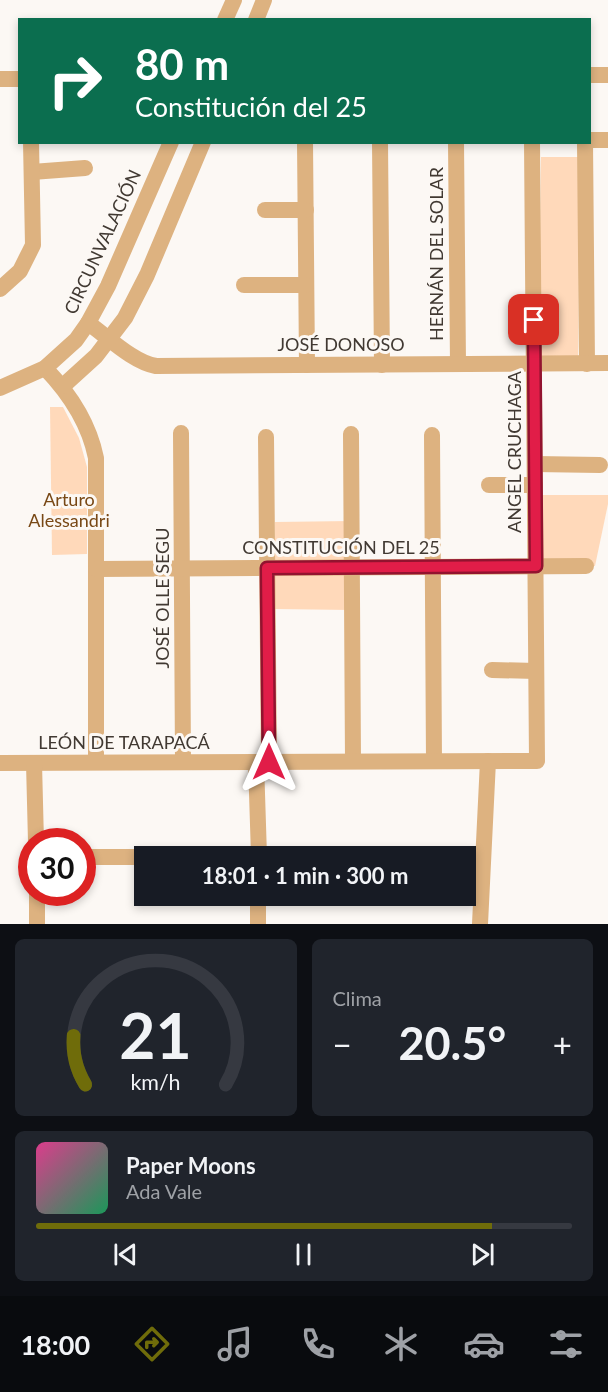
<!DOCTYPE html>
<html lang="es">
<meta charset="utf-8">
<style>
:root{--surface:#171b24;--page:#20242c;--text:#f1f3f6;--muted:#9ea1a6;--line:#363941;--accent:#6f6c0a}
body{margin:0;font-family:Lato,sans-serif;background:var(--page);color:var(--text);height:100vh;display:flex;flex-direction:column;font-size:22px;white-space:nowrap}
*{box-sizing:border-box;margin:0}
p{font-size:20px;color:var(--muted)}
.icon{flex:none;width:33px;height:33px;fill:none;stroke:currentColor;stroke-width:2;stroke-linecap:round;stroke-linejoin:round}
.map{position:relative;height:924px;overflow:hidden}
.panel{display:flex;flex-direction:column;gap:15px;padding:15px;background:#0d0f14;flex:1}
.panel>*{flex:none}
.hud{position:absolute;left:18px;top:18px;width:573px;height:126px;border-radius:0px;box-shadow:0 3px 9px #0003;background:#0b6e4f;color:#fff;overflow:hidden}
.speed{position:absolute;left:18px;top:828px;display:flex;gap:12px;font-size:30px;font-weight:700;text-align:center}
.speed>*{display:grid;place-content:center;width:78px;height:78px;border-radius:50%;background:var(--surface);box-shadow:0 3px 9px #0003;line-height:1}
.speed .limit{border:9px solid #d22;background:#fff;color:#111}
.pin{position:absolute;display:grid;place-items:center;width:51px;height:51px;color:#fff;margin:-26px;border-radius:12px;box-shadow:0 3px 9px #0006}
.me{position:absolute;width:66px;margin:-33px;rotate:0deg;stroke-linejoin:round;filter:drop-shadow(0 0 4px #0008)}
.turn{display:flex;align-items:center;gap:21px;height:126px;padding:0 18px;font-size:27px}
.turn .icon{width:78px;height:78px;stroke-width:2.5}
.turn b{display:block;font-size:42px;line-height:51px}
.big{font-size:45px;font-weight:700;line-height:1.1}
.panel .widget{flex:1;display:flex;flex-direction:column;justify-content:center;gap:9px;min-width:0;padding:0 21px;border-radius:9px;background:var(--page)}
.panel .dial{align-items:center;gap:0}
.dial svg{height:156px;overflow:visible;fill:none;stroke:var(--line);stroke-width:7;stroke-linecap:round;text-anchor:middle}
.dial text{fill:var(--text);stroke:none}
.song{display:flex;align-items:center;gap:18px}
.cover{width:72px;height:72px;border-radius:9px;background:linear-gradient(135deg,hsl(330 70% 55%),hsl(150 70% 35%))}
.played{height:6px;border-radius:3px;background:linear-gradient(90deg,var(--accent) 85%,var(--line) 85%)}
.keys{display:flex;justify-content:space-around;direction:ltr}
.heat{display:flex;justify-content:space-between;align-items:center;font-size:33px;direction:ltr}
.panel .tiles{flex:1;display:grid;gap:15px;grid-template-columns:1fr 1fr}
.widget:last-child{grid-column:span 2}
.trip{position:absolute;left:134px;top:846px;width:342px;height:60px;border-radius:0px;background:var(--surface);box-shadow:0 3px 9px #0003;font-weight:700;line-height:60px;text-align:center}
.dock{display:flex;height:96px;justify-content:space-around;align-items:center;background:#090b0e;color:var(--muted)}
.dock .icon{width:42px;height:42px}
.dock .selected{color:var(--accent)}
.dock b{font-size:27px;color:var(--text)}
.map>svg:first-child{display:block}
.green{fill:#ffd9ba}
.lines{fill:none;stroke-linecap:round;stroke-linejoin:round}
.minor{stroke:#ddb280;stroke-width:16}
.route-casing{stroke:#92132f;stroke-width:15}
.route{stroke:#e11d48;stroke-width:10}
.labels{text-anchor:middle;stroke-width:6;stroke-linejoin:round;paint-order:stroke}
.street-label{font-size:18px;fill:#413932;stroke:#fcf8f4}
.park-label{font-size:18px;fill:#784815;stroke:#fcf8f4}
</style>
<div class="map">
<svg width="608" height="924" viewBox="0 0 608 924">
<rect width="100%" height="100%" fill="#fcf8f4"/>
<g class="green">
<polygon points="541,157 580,157 578,357 539,357"/>
<polygon points="50,407 63,407 79,438 87,467 87,554 52,555"/>
<polygon points="541,495 608,495 608,504 595,566 540,567"/>
<polygon points="351,521 350,610 275,609 275,522"/>
</g>
<g class="lines">
<g class="minor">
<polyline points="225,20 234,0"/>
<polyline points="256,20 264,0"/>
<polyline points="590,75 608,75"/>
<polyline points="0,79 20,79"/>
<polyline points="590,140 608,140"/>
<polyline points="305,142 307,365"/>
<polyline points="380,142 382,365"/>
<polyline points="456,142 458,364"/>
<polyline points="585,142 587,364"/>
<polyline points="32,172 85,168"/>
<polyline points="265,210 306,210"/>
<polyline points="244,285 306,285"/>
<polyline points="0,289 20,271 33,245 31,142"/>
<path d="M88 323C108 337 133 362 156 366L608 363"/>
<path d="M45 368C69 393 89 423 96 458V761"/>
<polyline points="63,386 96,356 125,318 147,275 203,142"/>
<polyline points="0,388 45,368 76,340 88,323 108,286 171,142"/>
<polyline points="181,433 183,762"/>
<polyline points="351,434 353,761"/>
<polyline points="432,435 434,761"/>
<polyline points="266,437 269,762"/>
<polyline points="535,464 600,465"/>
<polyline points="489,485 535,485"/>
<polyline points="96,569 586,566"/>
<polyline points="492,670 536,671"/>
<polyline points="256,762 259,856"/>
<polyline points="0,763 537,761 532,142"/>
<polyline points="34,763 36,842"/>
<polyline points="82,857 144,857"/>
<polyline points="465,860 483,860"/>
<polyline points="37,892 37,924"/>
<polyline points="258,924 258,896"/>
<polyline points="480,924 488,761"/>
</g>
</g>
<g class="lines">
<g class="route-casing">
<polyline id="route" points="269,762 267,568 536,566 534,320"/>
</g>
<use href="#route" class="route"/>
</g>
<g class="labels">
<g class="street-label">
<text transform="translate(103 242) rotate(-65)" y="6">CIRCUNVALACIÓN</text>
<text transform="translate(437 254) rotate(-90)" y="6">HERNÁN DEL SOLAR</text>
<text x="341" y="351">JOSÉ DONOSO</text>
<text transform="translate(515 452) rotate(-90)" y="6">ANGEL CRUCHAGA</text>
<text x="341" y="554">CONSTITUCIÓN DEL 25</text>
<text transform="translate(163 598) rotate(-90)" y="6">JOSÉ OLLE SEGU</text>
<text x="124" y="749">LEÓN DE TARAPACÁ</text>
</g>
<g class="park-label">
<text x="69" y="506">Arturo<tspan x="69" dy="21">Alessandri</tspan></text>
</g>
</g>
</svg>
<div class="speed"><div class="limit">30</div></div>
<div class="pin" style="left:534px;top:320px;background:#d93025"><svg class="icon" aria-label="arrive" viewBox="0 0 24 24"><path d="M6 21V4h12l-3 4 3 4H6"/></svg></div>
<svg class="me" style="left:269px;top:762px" viewBox="-20 -20 40 40"><path d="M0-17L14 15 0 8-14 15z" fill="#e11d48" stroke="#fff" stroke-width="4"/></svg>
<div class="trip">18:01 · 1 min · 300 m</div>
<div class="hud">
<div class="turn"><svg class="icon" aria-label="right" viewBox="0 0 24 24"><path d="M7 20v-9h11M14 6l5 5-5 5"/></svg><div><b>80 m</b>Constitución del 25</div></div>
</div>
</div>
<section class="panel">
<div class="tiles">
<div class="widget dial"><svg viewBox="0 0 100 80">
<path d="M14 69A42 42 0 1 1 86 69"/>
<path d="M14 69A42 42 0 0 1 8 44" stroke="#6f6c0a"/>
<text x="50" y="56" font-size="32" font-weight="700">21</text>
<text x="50" y="72" font-size="11">km/h</text>
</svg></div>
<div class="widget"><p>Clima</p>
<div class="heat"><a>−</a><b class="big">20.5°</b><a>+</a></div>
</div>
<div class="widget">
<div class="song"><i class="cover"></i><div><b>Paper Moons</b><p>Ada Vale</p></div></div>
<div class="played"></div>
<div class="keys"><svg class="icon" aria-label="previous" viewBox="0 0 24 24"><path d="M18 5L8 12l10 7zM5 5v14"/></svg><svg class="icon" aria-label="pause" viewBox="0 0 24 24"><path d="M8 5v14M16 5v14"/></svg><svg class="icon" aria-label="next" viewBox="0 0 24 24"><path d="M6 5l10 7-10 7zM19 5v14"/></svg></div>
</div>
</div>
</section>
<nav class="dock">
<b>18:00</b>
<svg class="icon selected" aria-label="directions" viewBox="0 0 24 24"><path d="M12 3l9 9-9 9-9-9zM9 14v-3h6M13 9l2 2-2 2"/></svg>
<svg class="icon" aria-label="music" viewBox="0 0 24 24"><path d="M9 18V5l10-2v13"/><circle cx="6" cy="18" r="3"/><circle cx="16" cy="16" r="3"/></svg>
<svg class="icon" aria-label="phone" viewBox="0 0 24 24"><path d="M5 4h4l2 5-3 2q2 4 5 5l2-3 5 2v4C11 20 4 13 5 4z"/></svg>
<svg class="icon" aria-label="climate" viewBox="0 0 24 24"><path d="M12 3v18M4 7l16 10M4 17L20 7"/></svg>
<svg class="icon" aria-label="car" viewBox="0 0 24 24"><path d="M5 17H2v-5l4-1 3-4h7l3 4 3 1v5h-3M9 17h6M6 11h13"/><circle cx="7" cy="17" r="2"/><circle cx="17" cy="17" r="2"/></svg>
<svg class="icon" aria-label="filters" viewBox="0 0 24 24"><path d="M4 7h16M4 17h16"/><circle cx="9" cy="7" r="2"/><circle cx="15" cy="17" r="2"/></svg>
</nav>
